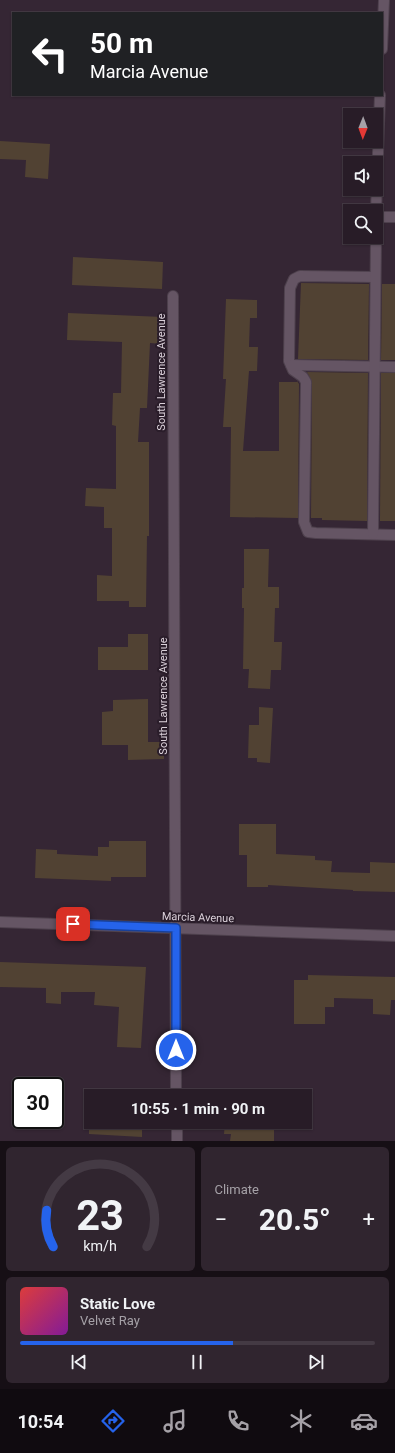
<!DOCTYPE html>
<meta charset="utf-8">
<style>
:root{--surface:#281c27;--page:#30252f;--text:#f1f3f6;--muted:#a5a1a7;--line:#443a44;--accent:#2563eb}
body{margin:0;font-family:Roboto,sans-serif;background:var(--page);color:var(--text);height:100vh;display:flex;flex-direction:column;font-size:15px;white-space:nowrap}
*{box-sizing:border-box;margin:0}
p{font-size:13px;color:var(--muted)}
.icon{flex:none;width:22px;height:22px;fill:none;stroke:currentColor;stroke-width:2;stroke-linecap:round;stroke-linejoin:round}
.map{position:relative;height:1141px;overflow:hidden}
.sheet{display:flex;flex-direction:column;gap:6px;padding:6px;background:#160f15;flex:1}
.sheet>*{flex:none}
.hud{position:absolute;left:12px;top:12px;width:371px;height:84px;border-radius:0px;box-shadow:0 1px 3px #0004,0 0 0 1px var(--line);background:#202124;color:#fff;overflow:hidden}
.needle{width:26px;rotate:181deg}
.fabs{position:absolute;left:343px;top:108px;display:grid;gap:8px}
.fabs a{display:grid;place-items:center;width:40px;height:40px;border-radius:0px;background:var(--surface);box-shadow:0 1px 3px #0004,0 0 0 1px var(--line);font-size:20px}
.speed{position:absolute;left:12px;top:1077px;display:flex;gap:8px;font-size:20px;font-weight:700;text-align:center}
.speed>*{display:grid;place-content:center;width:52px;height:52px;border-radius:50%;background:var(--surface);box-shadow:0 1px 3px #0004,0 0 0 1px var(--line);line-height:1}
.speed .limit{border:2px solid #111;border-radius:6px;background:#fff;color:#111}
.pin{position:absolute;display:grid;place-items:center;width:34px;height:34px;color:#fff;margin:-17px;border-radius:8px;box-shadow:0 2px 6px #0006}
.me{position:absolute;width:44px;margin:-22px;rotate:0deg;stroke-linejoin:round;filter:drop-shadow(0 0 3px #0008)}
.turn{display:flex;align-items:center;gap:14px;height:84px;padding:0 12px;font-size:18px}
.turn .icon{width:52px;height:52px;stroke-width:2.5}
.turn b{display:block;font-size:28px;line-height:34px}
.big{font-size:30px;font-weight:700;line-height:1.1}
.sheet .widget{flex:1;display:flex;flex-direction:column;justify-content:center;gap:6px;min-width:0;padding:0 14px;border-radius:6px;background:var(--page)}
.sheet .dial{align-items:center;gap:0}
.dial svg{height:104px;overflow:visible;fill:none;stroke:var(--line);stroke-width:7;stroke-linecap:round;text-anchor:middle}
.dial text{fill:var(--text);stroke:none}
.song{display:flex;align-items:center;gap:12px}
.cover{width:48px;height:48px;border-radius:6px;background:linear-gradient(135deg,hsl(0 70% 55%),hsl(290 70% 35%))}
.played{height:4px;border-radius:2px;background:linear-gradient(90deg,var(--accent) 60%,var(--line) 60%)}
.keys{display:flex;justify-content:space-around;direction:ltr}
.heat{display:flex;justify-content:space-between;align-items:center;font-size:22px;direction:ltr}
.sheet .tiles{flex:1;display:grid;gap:6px;grid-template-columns:1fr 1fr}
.widget:last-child{grid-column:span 2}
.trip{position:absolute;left:84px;top:1089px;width:228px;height:40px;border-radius:0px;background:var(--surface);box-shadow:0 1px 3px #0004,0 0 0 1px var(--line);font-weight:700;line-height:40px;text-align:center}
.tab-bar{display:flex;height:64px;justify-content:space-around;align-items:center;background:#100b10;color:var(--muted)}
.tab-bar .icon{width:28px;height:28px}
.tab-bar .on{color:var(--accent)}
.tab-bar b{font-size:18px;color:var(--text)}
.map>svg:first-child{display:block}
.building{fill:#514233}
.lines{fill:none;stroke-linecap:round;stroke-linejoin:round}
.service-casing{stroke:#4e414d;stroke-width:12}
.minor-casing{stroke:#4e414d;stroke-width:12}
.service{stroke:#655564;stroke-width:10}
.minor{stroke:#655564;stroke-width:10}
.route-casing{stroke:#184099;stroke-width:10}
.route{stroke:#2563eb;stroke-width:7}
.labels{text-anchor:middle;stroke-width:4;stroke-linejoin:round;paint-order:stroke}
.street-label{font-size:11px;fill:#dbd1da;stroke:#2a1d2a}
</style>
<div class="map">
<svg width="395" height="1141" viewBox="0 0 395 1141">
<rect width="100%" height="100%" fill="#352634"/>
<g class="building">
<polygon points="0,141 50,144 48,179 25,177 26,160 0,159"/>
<polygon points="73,257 163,262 162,289 72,285"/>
<polygon points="301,283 369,284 368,360 298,359"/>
<polygon points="382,284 395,284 395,360 381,360"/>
<polygon points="226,299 257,300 257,318 250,318 249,347 258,347 257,371 249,371 243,451 279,451 279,382 297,382 297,381 299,384 298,518 230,517 231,427 223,427 226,379 223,379"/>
<polygon points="68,313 163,317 162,344 150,343 147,408 140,408 138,442 149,442 149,536 147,536 146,607 129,607 129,601 97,601 97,575 112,576 112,528 104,528 104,507 85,506 86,488 116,489 116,426 112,425 113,393 121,393 122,342 67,340"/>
<polygon points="307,372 368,373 367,521 322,520 322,518 311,518 312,382"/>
<polygon points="381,373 395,373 395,521 380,521"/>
<polygon points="244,549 269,549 268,587 279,587 279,608 275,608 274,642 282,642 281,670 271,670 270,689 248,688 249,669 243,669 244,608 242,608 242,588 244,588"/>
<polygon points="128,634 148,634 148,670 98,670 98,647 128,647"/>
<polygon points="148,699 148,742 164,742 164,759 128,760 128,745 102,745 102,712 113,711 113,700"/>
<polygon points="259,707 273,708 270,763 257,762 257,758 248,758 249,725 259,725"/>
<polygon points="239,824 276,824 276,854 315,856 315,860 332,861 331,872 370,873 370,862 395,863 395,892 353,891 353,890 268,885 268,887 247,887 247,855 239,855"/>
<polygon points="109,841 146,841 146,877 111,877 111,881 35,878 36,849 57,850 57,854 98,856 98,847 109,847"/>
<polygon points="0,962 146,967 141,1048 117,1047 119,1007 94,1005 95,992 61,992 61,1004 46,1003 46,988 0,987"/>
<polygon points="308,975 395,977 395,1000 391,1000 390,1015 373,1014 373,999 334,998 334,1007 325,1007 325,1024 294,1024 294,980 308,980"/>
<polygon points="89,1122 142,1122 142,1137 89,1134"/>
<polygon points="225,1122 274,1122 274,1141 230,1141 231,1134 224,1134"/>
</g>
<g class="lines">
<g class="service-casing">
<g id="service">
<polyline points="382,49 384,0"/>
<polyline points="376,211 380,95"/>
<polyline points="376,217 395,217"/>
<polyline points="375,277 300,276 294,279 290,288 289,361 293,370 303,377 306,382 304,522 308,532 316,533 395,535"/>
<polyline points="291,365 395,367"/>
<polyline points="373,534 376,237"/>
</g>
</g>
<g class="minor-casing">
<g id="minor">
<polyline points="173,296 176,1096"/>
<polyline points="0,922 395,936"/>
<polyline points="177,1122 177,1141"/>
</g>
</g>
<use href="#service" class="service"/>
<use href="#minor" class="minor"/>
</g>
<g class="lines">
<g class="route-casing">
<polyline id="route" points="73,924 176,928 176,1050"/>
</g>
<use href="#route" class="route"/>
</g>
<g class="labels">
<g class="street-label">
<text transform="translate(161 372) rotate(-90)" y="4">South Lawrence Avenue</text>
<text transform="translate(163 696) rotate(-90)" y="4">South Lawrence Avenue</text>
<text transform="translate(198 917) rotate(2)" y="4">Marcia Avenue</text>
</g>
</g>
</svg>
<div class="fabs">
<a><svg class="needle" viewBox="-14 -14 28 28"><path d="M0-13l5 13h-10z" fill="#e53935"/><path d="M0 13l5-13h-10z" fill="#a5a1a7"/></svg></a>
<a><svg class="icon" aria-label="sound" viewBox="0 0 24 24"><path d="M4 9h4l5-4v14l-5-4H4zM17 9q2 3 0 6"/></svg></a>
<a><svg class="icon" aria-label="search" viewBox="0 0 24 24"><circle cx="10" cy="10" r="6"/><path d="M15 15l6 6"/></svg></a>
</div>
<div class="speed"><div class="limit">30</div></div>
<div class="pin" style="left:73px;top:924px;background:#d93025"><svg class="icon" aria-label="arrive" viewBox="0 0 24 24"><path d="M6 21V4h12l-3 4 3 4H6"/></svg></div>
<svg class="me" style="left:176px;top:1050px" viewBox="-20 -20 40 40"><circle r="17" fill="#2563eb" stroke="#fff" stroke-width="3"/><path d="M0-11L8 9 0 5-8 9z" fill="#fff"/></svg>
<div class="trip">10:55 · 1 min · 90 m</div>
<div class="hud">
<div class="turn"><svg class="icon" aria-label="left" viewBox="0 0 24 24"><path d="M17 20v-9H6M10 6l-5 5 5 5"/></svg><div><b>50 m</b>Marcia Avenue</div></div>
</div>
</div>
<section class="sheet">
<div class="tiles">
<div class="widget dial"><svg viewBox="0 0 100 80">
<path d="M14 69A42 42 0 1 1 86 69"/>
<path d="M14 69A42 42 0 0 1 9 41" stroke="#2563eb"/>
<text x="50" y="56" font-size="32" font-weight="700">23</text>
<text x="50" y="72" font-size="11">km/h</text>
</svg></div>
<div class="widget"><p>Climate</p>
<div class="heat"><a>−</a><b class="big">20.5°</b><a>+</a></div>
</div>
<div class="widget">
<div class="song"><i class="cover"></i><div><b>Static Love</b><p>Velvet Ray</p></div></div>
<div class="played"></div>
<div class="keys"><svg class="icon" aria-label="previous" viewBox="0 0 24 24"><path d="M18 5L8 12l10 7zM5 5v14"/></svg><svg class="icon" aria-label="pause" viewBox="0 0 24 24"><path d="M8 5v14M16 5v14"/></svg><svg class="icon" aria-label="next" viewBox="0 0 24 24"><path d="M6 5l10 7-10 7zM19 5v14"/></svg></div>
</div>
</div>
</section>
<nav class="tab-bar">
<b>10:54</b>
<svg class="icon on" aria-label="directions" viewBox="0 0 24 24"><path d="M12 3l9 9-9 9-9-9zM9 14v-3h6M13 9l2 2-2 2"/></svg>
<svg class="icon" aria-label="music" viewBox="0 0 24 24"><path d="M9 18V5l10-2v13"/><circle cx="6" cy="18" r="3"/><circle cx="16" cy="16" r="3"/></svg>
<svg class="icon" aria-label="phone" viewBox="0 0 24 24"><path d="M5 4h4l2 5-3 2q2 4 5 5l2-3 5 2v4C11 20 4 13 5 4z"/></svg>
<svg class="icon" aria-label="climate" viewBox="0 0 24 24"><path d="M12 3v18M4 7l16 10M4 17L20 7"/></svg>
<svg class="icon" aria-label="car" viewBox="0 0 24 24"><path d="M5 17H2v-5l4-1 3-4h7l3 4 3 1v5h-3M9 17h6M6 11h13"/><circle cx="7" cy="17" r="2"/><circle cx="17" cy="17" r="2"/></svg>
</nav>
